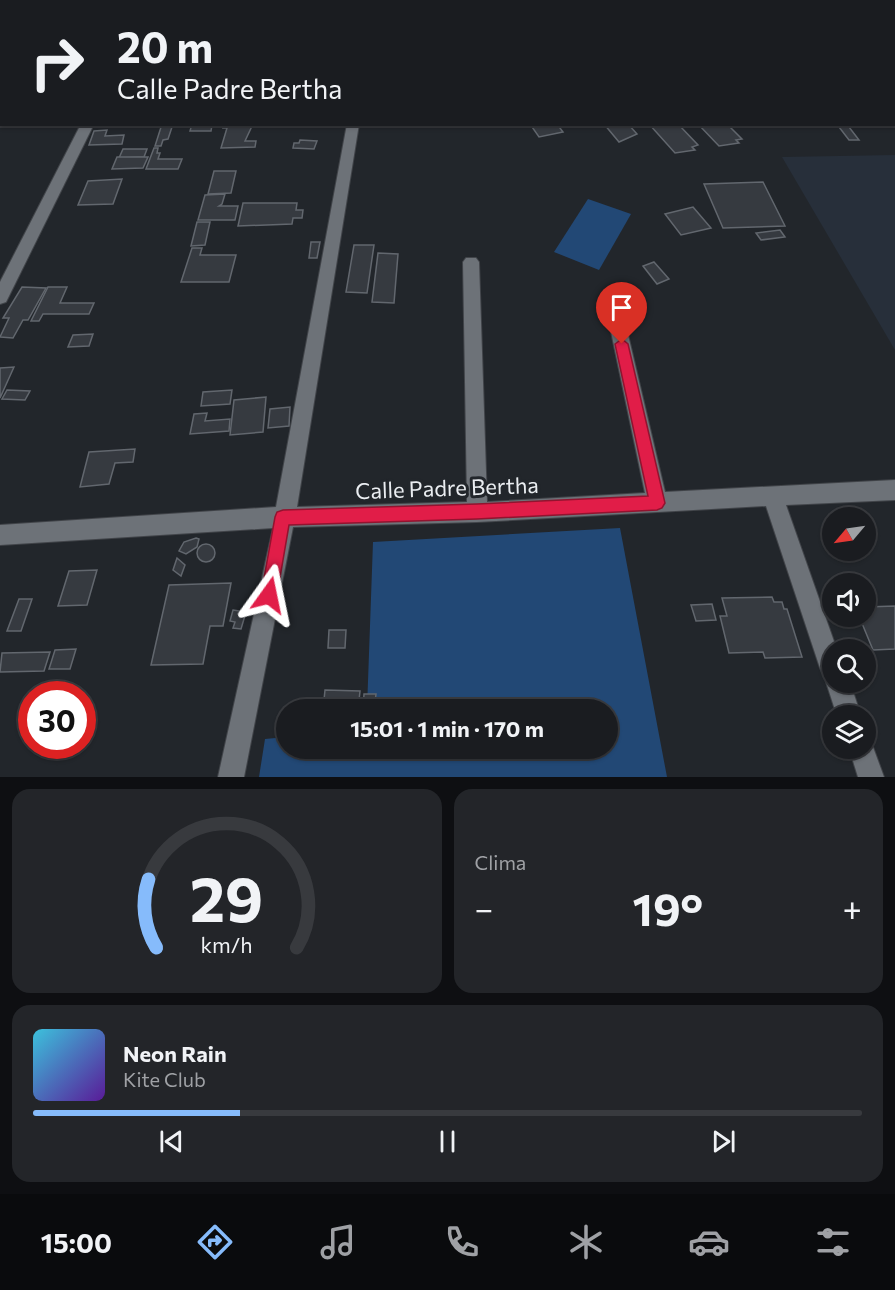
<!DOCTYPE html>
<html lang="es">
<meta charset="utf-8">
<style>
:root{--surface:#1a1c20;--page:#232529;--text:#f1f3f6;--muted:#9fa1a5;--line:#383a3e;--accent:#86bbfb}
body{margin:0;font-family:Commissioner,sans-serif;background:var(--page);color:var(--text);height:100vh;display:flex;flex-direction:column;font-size:22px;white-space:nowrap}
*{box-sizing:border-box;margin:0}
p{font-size:20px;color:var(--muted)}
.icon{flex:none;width:33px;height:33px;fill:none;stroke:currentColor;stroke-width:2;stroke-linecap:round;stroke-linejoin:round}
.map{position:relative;height:777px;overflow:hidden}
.details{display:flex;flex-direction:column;gap:12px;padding:12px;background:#0e0f12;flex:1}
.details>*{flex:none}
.guide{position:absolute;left:0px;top:0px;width:896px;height:126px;box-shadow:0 2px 4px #0004,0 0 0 2px var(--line);background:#1a1c20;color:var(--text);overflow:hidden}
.needle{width:39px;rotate:241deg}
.fabs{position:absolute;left:822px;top:507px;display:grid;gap:12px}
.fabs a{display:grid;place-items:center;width:54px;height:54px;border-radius:50%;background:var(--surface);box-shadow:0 2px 4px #0004,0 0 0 2px var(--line);font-size:30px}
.speed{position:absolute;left:18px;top:681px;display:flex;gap:12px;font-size:30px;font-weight:700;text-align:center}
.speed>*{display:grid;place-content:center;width:78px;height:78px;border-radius:50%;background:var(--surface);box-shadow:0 2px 4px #0004,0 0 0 2px var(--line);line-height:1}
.speed .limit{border:9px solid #d22;background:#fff;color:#111}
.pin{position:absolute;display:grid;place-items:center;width:51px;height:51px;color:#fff;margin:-62px -26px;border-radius:50% 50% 50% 0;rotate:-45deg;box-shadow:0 0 6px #0007}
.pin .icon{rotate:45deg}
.me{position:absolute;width:66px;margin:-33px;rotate:12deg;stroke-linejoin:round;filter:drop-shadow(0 0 4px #0008)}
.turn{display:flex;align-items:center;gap:21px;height:126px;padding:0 18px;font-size:27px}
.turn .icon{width:78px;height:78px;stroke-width:2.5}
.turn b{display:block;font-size:42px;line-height:51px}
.big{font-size:45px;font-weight:700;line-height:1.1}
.details .tile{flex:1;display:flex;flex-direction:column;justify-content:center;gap:9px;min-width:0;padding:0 21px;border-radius:18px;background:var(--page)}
.details .dial{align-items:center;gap:0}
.dial svg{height:156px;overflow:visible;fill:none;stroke:var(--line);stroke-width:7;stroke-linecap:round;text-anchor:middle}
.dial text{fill:var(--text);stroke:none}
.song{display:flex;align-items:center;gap:18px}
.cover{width:72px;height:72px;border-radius:9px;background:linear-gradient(135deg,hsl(190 70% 55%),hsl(270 70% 35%))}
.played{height:6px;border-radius:3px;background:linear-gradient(90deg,var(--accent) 25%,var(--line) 25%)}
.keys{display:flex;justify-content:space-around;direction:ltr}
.heat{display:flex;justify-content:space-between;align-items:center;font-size:33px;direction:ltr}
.details .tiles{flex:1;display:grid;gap:12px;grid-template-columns:1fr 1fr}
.tile:last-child{grid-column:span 2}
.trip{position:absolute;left:276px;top:699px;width:342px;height:60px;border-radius:30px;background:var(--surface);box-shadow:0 2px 4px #0004,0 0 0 2px var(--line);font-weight:700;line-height:60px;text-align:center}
.dock{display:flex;height:96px;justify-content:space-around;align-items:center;background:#0a0b0d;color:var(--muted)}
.dock .icon{width:42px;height:42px}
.dock .current{color:var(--accent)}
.dock b{font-size:27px;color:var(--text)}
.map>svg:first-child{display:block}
.built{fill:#272f3a}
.green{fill:#224875}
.building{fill:#363a40;stroke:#62676e;stroke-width:1.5}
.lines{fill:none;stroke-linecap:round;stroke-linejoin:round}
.street-casing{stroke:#414449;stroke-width:2}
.street{fill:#6d7278;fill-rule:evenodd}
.route{fill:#e11d48;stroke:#92132f;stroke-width:1.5}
.labels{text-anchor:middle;stroke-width:6;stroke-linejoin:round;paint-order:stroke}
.street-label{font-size:22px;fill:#eaedf1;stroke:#22262b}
</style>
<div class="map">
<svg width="895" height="777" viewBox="0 0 895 777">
<rect width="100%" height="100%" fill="#22262b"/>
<polygon class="built" points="895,155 895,350 782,157"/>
<g class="green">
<polygon points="588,199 631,214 599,270 554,252"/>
<polygon points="620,528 667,777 259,777 265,739 286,737 286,748 608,748 608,710 367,709 373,542"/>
</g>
<g class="building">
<polygon points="162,124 173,124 168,139 163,140 161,146 155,146"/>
<polygon points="192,124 203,125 212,125 211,131 190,131"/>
<polygon points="224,124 253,124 245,141 256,141 255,147 221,148 227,128 223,128"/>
<polygon points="530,124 557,124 563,132 539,137"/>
<polygon points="604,124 628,124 637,134 619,142"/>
<polygon points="649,124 678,124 698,145 692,147 695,150 675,153"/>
<polygon points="698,124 727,124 742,139 736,140 739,143 719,146"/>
<polygon points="839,127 849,127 859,140 849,140"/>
<polygon points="107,130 105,136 124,135 122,144 89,145 94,131"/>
<polygon points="300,140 317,141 314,149 293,148 294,143 299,143"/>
<polygon points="154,148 158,148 157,153 160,153 158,159 182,159 178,169 146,169"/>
<polygon points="123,149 147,149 144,157 119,158"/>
<polygon points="117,157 148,157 143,168 112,169"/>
<polygon points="214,171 236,171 231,193 208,194"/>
<polygon points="122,179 113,204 78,205 88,181"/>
<polygon points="763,182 785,226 723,228 704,184"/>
<polygon points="225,194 222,204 219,206 238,206 235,220 198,220 205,195"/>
<polygon points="243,203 297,203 296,210 303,210 302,218 293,218 292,224 238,226"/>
<polygon points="693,207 711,228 681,235 665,214"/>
<polygon points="197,222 210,222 205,245 191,246"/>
<polygon points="780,230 785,237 761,240 756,233"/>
<polygon points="311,242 320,242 317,258 309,258"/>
<polygon points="354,245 374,245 367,293 346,292"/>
<polygon points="192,248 202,248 200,255 236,255 229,282 181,282"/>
<polygon points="378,253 398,254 394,303 372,302"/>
<polygon points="654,262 669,279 657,284 643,266"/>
<polygon points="22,287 46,288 28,320 23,320 13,338 0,337 9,318 3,318"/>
<polygon points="48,287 67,287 60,303 94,303 89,314 43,314 39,321 31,321"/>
<polygon points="93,334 89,346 68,347 73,335"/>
<polygon points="14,367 0,398 0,368"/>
<polygon points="7,390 30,391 25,400 2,399"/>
<polygon points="232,390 230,404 201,406 203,392"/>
<polygon points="266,397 263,432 230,435 234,400"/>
<polygon points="290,407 289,426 268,428 270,409"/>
<polygon points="207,413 205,421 230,419 229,431 190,434 194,414"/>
<polygon points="135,449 133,462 115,463 109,484 80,487 89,452"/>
<polygon points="196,538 199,539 197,547 186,554 179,551 184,542"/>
<circle cx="206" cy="553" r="9"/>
<polygon points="177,558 185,565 181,576 173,570"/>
<polygon points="97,570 87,605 58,606 69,571"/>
<polygon points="231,583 223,626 210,626 203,664 151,665 169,585"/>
<polygon points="772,597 774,602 782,602 784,609 787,609 802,657 765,658 763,652 729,653 720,616 727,616 722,598"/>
<polygon points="19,599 32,599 21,631 7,631"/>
<polygon points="712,604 716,620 696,621 691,605"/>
<polygon points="895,606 895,649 873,650 859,616 866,616 866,607"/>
<polygon points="233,610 246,612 241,629 233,628 235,622 230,621"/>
<polygon points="329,630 346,630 345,648 328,648"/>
<polygon points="76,649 70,669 49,669 55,650"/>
<polygon points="50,652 44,671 0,672 2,653"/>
<polygon points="325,690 360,691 358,710 323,710"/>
<polygon points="364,694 376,694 374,710 363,710"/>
</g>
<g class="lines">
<g class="street-casing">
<g id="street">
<polygon points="69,0 93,0 68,2"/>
<polygon points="144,0 154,0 143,2"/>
<rect x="374" y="0" width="10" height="2"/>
<rect x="0" y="6" width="2" height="6"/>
<rect x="0" y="109" width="2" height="8"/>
<polygon points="81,124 94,124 8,298 6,302 0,304 0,282"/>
<polygon points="347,124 359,124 297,507 467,502 463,262 466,258 476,258 479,262 487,502 645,493 609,322 611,317 617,315 623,317 625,322 665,492 895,480 895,500 786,505 837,650 832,650 832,682 850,682 861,716 837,716 826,682 828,678 824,676 820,668 766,506 477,522 293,527 244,777 218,777 273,528 0,545 0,525 276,507"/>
<polygon points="866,737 870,739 884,777 858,777 849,748 866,748"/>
</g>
</g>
<use href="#street" class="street"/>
</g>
<polygon class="route" points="622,339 628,344 665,503 662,508 657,510 477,519 289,525 277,595 275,601 269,604 263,601 261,595 275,517 277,512 283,510 477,504 648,496 615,344"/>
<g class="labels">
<g class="street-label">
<text transform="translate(447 488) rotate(-2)" y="8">Calle Padre Bertha</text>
</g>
</g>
</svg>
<div class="fabs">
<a><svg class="needle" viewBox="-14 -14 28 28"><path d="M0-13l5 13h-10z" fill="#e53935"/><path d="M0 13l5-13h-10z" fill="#9fa1a5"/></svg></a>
<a><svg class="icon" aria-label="sound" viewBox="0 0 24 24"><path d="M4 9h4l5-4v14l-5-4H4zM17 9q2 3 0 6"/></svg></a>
<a><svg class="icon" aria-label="search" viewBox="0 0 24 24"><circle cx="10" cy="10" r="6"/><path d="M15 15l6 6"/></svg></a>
<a><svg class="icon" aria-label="layers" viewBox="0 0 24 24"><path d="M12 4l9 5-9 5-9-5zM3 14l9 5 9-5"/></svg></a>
</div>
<div class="speed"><div class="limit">30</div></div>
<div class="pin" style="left:622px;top:344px;background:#d93025"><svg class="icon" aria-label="arrive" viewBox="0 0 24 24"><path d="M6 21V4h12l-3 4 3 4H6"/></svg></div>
<svg class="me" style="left:269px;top:595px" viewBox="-20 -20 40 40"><path d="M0-17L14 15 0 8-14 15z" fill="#e11d48" stroke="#fff" stroke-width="4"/></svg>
<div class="trip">15:01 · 1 min · 170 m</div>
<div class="guide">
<div class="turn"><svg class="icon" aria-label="right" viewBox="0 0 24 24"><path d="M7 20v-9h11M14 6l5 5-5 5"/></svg><div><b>20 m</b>Calle Padre Bertha</div></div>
</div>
</div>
<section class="details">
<div class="tiles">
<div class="tile dial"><svg viewBox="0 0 100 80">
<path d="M14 69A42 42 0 1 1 86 69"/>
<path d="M14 69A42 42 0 0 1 10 34" stroke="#86bbfb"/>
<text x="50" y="56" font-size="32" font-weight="700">29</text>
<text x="50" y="72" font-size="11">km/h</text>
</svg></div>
<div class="tile"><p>Clima</p>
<div class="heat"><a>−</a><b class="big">19°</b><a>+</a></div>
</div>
<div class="tile">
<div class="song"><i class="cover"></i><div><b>Neon Rain</b><p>Kite Club</p></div></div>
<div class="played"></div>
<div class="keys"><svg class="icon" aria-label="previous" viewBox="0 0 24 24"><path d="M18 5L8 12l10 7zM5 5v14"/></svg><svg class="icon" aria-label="pause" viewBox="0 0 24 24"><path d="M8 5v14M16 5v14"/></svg><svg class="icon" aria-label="next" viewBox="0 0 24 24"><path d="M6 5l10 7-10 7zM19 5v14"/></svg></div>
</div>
</div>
</section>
<nav class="dock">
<b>15:00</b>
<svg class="icon current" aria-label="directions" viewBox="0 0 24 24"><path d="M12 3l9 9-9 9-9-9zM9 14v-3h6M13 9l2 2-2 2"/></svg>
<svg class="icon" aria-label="music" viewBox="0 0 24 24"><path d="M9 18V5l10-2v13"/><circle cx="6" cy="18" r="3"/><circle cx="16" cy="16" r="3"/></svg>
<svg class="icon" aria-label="phone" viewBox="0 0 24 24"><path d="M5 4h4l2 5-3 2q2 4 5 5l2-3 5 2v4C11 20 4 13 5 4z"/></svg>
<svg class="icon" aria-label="climate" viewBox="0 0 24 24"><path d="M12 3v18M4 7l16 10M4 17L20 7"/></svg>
<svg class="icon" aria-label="car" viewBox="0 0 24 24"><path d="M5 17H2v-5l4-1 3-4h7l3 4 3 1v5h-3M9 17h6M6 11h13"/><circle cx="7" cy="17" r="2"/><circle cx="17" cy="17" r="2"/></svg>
<svg class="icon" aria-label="filters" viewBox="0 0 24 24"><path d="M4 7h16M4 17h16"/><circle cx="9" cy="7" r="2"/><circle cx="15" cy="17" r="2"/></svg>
</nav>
